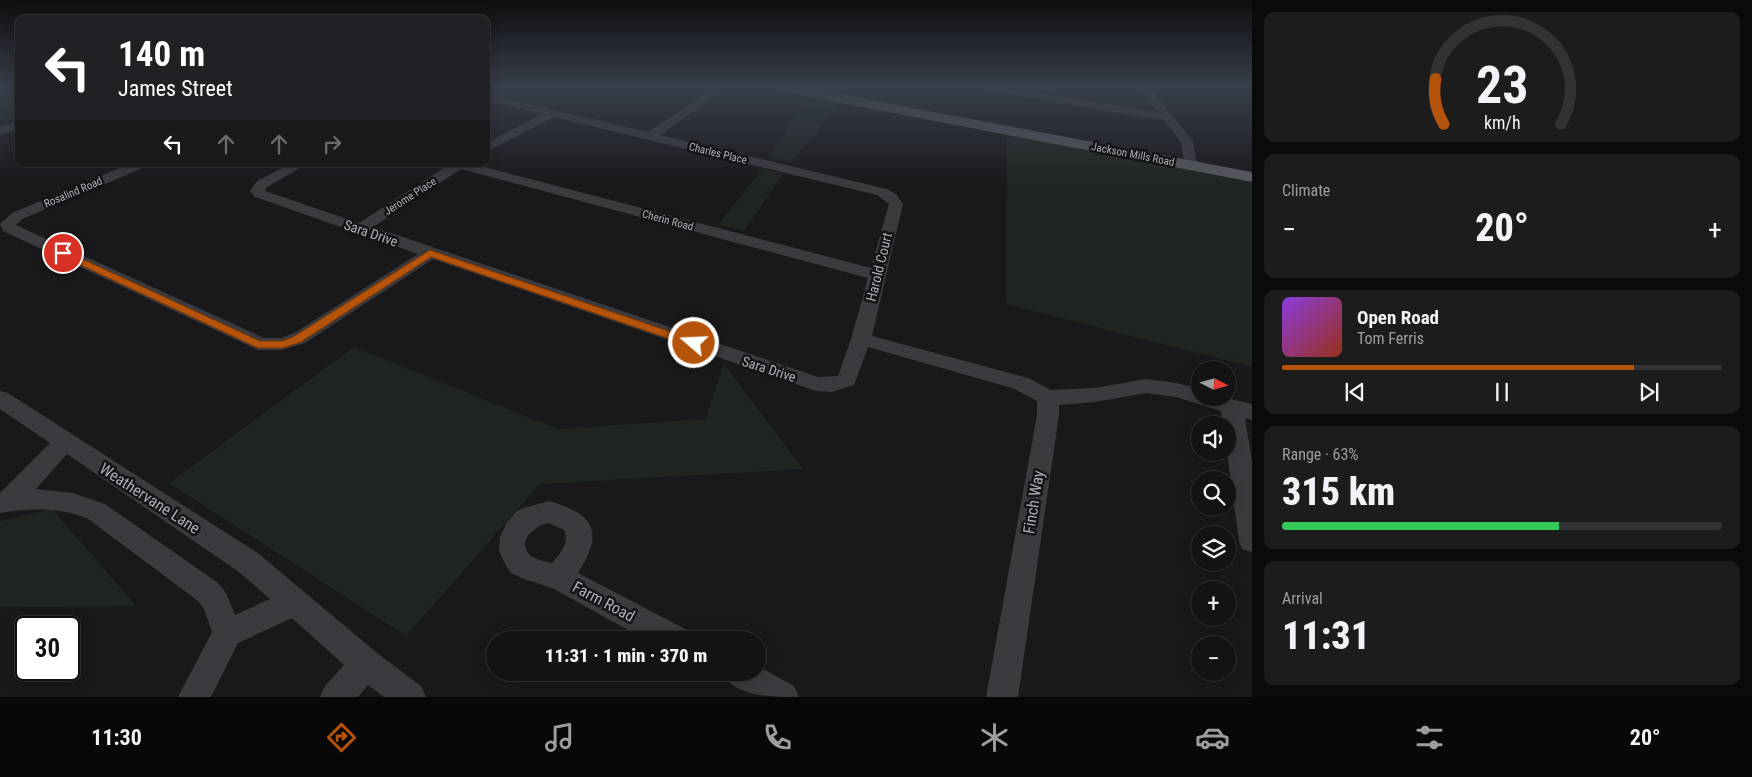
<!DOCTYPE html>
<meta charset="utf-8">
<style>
:root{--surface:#131314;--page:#1c1c1d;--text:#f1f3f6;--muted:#9d9ea0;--line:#323234;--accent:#b45309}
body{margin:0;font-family:"Roboto Condensed",sans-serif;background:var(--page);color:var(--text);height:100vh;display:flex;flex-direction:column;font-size:19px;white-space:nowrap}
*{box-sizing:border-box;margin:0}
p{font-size:16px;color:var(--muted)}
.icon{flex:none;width:28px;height:28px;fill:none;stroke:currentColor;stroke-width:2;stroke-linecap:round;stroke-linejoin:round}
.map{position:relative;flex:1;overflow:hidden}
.panel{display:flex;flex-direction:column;gap:12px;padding:12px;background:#0a0a0b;width:500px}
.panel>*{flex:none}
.banner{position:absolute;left:15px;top:15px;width:475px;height:152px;border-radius:10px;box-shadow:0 2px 12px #0003,0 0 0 1px var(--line);background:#202124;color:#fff;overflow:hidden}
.needle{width:32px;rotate:96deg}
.controls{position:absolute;left:1191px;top:361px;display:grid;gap:10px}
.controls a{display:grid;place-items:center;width:45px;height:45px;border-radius:50%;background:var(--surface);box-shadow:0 2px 12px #0003,0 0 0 1px var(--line);font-size:25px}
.speed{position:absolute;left:15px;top:616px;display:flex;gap:10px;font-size:25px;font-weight:700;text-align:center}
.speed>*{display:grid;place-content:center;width:65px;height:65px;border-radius:50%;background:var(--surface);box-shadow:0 2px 12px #0003,0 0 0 1px var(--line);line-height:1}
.speed .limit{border:2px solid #111;border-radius:8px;background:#fff;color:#111}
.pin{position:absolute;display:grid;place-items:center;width:42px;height:42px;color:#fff;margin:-21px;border:2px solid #fff;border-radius:50%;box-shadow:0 1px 5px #0007}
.me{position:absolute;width:55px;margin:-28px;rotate:289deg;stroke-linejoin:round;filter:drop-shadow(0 0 4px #0008)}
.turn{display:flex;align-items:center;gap:18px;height:105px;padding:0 20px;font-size:22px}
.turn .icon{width:65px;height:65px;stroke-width:2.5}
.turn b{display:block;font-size:35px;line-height:42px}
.lanes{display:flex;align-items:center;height:48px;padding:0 20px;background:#0003;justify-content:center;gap:25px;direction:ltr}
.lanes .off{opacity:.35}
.big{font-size:38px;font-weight:800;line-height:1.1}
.panel .tile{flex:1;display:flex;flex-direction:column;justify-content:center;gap:8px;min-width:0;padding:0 18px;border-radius:10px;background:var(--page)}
.panel .dial{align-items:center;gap:0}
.dial svg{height:130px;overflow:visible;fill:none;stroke:var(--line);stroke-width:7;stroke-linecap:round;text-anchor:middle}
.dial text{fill:var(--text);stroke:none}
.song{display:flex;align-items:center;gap:15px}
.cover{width:60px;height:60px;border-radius:8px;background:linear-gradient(135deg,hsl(270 70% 55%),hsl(10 70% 35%))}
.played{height:5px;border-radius:2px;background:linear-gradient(90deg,var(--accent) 80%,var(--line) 80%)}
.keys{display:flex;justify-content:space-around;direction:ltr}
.heat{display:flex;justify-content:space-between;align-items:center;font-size:28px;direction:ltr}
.charge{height:8px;border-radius:4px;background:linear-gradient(90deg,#34c759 63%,var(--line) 0)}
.trip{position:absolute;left:486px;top:631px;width:280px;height:50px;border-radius:25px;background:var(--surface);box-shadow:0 2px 12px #0003,0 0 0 1px var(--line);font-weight:800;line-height:50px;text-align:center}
.tab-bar{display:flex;height:80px;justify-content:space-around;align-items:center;background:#080808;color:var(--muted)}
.tab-bar .icon{width:35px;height:35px}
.tab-bar .on{color:var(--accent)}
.tab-bar b{font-size:22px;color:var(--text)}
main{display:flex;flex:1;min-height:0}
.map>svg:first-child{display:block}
.green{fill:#1f2521}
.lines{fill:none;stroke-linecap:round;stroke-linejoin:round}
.minor{fill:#3a3a3f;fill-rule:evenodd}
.major{fill:#56575e;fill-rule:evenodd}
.route{fill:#b45309;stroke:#753606}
.labels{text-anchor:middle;stroke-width:5;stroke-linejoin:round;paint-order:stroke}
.far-street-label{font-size:11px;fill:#acafb9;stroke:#141416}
.street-label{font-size:14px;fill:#acafb9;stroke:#141416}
.near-street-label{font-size:16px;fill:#acafb9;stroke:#141416}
</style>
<main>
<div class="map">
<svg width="1252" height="697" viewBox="0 0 1252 697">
<rect width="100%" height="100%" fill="#19191b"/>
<g class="green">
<polygon points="0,87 19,87 19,116 0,122"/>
<polygon points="806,98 841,104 791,162 769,157"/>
<polygon points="1007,134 1252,182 1252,367 1006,304"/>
<polygon points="762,169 783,174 744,231 718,225"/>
<polygon points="354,347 558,429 705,419 724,364 803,469 540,484 406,636 169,483"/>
<polygon points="52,509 136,606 0,607 0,521"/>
</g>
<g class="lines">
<g class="minor">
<path d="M716 87H728L660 135 887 189 896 194 903 204 872 336 1028 378 1051 390 1095 388 1146 379 1177 383 1200 389V398H1227L1252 404V420L1245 418 1252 461V552L1242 549 1239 541 1227 452 1228 425H1223L1221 411 1176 397 1146 393 1095 402 1059 405V415L1018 697H986L1037 415V401L1012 388 868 347 854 385 832 392 816 391 433 259 305 343 281 350H258L3 231 0 224 12 213 129 164H147L145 167 22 219 16 225 264 338H281L296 332 418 254 255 197 250 191 257 181 290 164H307L267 187 265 191 359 223 450 164H473L871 268 889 204 877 195 554 117 486 152V143L542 114 486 100V94L648 132ZM461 169 868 278 851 339 838 376 818 377 373 227Z"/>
<polygon points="979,87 1004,87 1157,112 1138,87 1149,87 1193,141 1197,165 1190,169 1185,168 1181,142 1163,119 1142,117 984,90"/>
<polygon points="19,121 19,129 0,135 0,127"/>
<path d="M0 391 8 393 259 554 377 653 421 686 426 697H384L368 685 358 697H320L325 686 344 665 292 618 238 643 211 697H178L212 632 204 609 198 601 87 518C59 507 29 508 0 513V493L50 443 0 409ZM67 454 239 572 270 599 235 615 226 593 218 583 105 504 73 493 36 489Z"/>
<path d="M549 501C594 514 605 531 578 573L687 630 691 640H646L552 588 524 579 511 573 506 566 499 551 500 537 507 522 517 511 524 508ZM549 523 564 530C570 542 560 554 552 563 545 561 536 560 530 555 515 541 536 525 549 523Z"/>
<path d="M758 666 794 686 799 697C772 697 734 697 721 672H758Z"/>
</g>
<polygon class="major" points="772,87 802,87 1252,172 1252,182 779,91"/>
</g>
<linearGradient id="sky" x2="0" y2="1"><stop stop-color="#0e0e0f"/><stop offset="0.47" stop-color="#383e4a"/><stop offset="1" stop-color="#383e4a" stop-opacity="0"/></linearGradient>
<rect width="1252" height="185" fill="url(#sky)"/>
<polygon class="route" points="63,250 260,341 282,341 293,337 430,250 698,341 700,343 698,346 690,346 431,257 301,342 283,348 258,348 59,255 58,253"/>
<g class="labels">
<g class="far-street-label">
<text transform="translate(718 153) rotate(14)" y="4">Charles Place</text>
<text transform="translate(1133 154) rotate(11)" y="4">Jackson Mills Road</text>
<text transform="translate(73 192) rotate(-23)" y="4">Rosalind Road</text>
<text transform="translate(410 196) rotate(-33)" y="4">Jerome Place</text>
<text transform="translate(668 220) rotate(15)" y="4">Cherin Road</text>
</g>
<g class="street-label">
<text transform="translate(371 233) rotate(19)" y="5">Sara Drive</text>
<text transform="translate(879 267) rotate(-76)" y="5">Harold Court</text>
<text transform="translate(769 369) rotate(18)" y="5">Sara Drive</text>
</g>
<g class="near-street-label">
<text transform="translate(150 498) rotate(33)" y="6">Weathervane Lane</text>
<text transform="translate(1033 502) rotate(-81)" y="6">Finch Way</text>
<text transform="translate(604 601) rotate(28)" y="6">Farm Road</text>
</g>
</g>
</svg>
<div class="controls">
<a><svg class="needle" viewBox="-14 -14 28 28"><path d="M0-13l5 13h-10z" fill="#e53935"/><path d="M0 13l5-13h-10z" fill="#9d9ea0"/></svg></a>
<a><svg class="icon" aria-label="sound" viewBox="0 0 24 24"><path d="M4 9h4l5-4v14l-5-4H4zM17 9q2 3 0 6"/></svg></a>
<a><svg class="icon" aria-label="search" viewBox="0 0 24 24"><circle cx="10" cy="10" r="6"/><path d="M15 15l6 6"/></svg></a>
<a><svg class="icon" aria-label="layers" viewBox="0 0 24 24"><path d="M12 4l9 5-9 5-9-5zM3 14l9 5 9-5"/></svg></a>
<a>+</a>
<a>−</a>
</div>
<div class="speed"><div class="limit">30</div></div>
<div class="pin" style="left:63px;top:253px;background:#d93025"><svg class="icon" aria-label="arrive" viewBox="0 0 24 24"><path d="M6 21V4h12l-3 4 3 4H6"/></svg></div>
<svg class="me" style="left:694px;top:343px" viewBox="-20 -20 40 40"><circle r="17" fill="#b45309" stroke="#fff" stroke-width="3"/><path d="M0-11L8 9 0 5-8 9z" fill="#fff"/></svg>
<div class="trip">11:31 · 1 min · 370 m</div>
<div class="banner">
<div class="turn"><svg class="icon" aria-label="left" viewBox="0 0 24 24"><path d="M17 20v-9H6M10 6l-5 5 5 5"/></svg><div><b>140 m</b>James Street</div></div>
<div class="lanes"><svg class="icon" aria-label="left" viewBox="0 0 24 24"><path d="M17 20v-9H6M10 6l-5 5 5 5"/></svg><svg class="icon off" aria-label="ahead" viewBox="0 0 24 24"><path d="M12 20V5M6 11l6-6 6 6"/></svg><svg class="icon off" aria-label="ahead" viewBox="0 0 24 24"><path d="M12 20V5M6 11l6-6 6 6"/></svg><svg class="icon off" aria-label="right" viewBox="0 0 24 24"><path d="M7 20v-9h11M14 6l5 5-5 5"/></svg></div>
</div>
</div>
<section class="panel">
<div class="tile dial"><svg viewBox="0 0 100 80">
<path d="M14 69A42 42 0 1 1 86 69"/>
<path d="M14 69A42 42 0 0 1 9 41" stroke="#b45309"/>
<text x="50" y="56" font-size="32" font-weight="700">23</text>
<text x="50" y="72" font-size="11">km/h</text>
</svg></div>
<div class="tile"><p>Climate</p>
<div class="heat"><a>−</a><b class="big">20°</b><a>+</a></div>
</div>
<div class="tile">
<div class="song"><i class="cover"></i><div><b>Open Road</b><p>Tom Ferris</p></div></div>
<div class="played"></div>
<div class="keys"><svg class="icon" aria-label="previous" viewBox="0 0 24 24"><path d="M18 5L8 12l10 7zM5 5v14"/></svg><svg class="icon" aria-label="pause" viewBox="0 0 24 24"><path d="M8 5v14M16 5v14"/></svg><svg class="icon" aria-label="next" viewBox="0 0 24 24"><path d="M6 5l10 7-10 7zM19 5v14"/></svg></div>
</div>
<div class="tile"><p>Range · 63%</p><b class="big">315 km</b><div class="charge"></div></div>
<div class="tile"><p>Arrival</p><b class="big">11:31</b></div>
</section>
</main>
<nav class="tab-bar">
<b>11:30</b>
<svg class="icon on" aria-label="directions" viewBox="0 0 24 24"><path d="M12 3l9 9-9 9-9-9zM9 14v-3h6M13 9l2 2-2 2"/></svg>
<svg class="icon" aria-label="music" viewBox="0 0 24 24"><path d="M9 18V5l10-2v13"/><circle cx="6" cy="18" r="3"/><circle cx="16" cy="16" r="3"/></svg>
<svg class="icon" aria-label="phone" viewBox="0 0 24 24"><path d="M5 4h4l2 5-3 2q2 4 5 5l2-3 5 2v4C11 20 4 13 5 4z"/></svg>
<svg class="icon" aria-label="climate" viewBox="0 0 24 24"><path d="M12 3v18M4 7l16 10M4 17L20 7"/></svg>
<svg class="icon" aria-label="car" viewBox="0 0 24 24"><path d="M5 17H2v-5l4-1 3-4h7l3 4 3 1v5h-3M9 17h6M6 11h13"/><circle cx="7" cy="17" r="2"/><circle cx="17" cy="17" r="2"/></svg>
<svg class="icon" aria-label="filters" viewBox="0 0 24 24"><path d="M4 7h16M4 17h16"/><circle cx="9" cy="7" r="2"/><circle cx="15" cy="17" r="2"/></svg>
<b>20°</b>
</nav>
